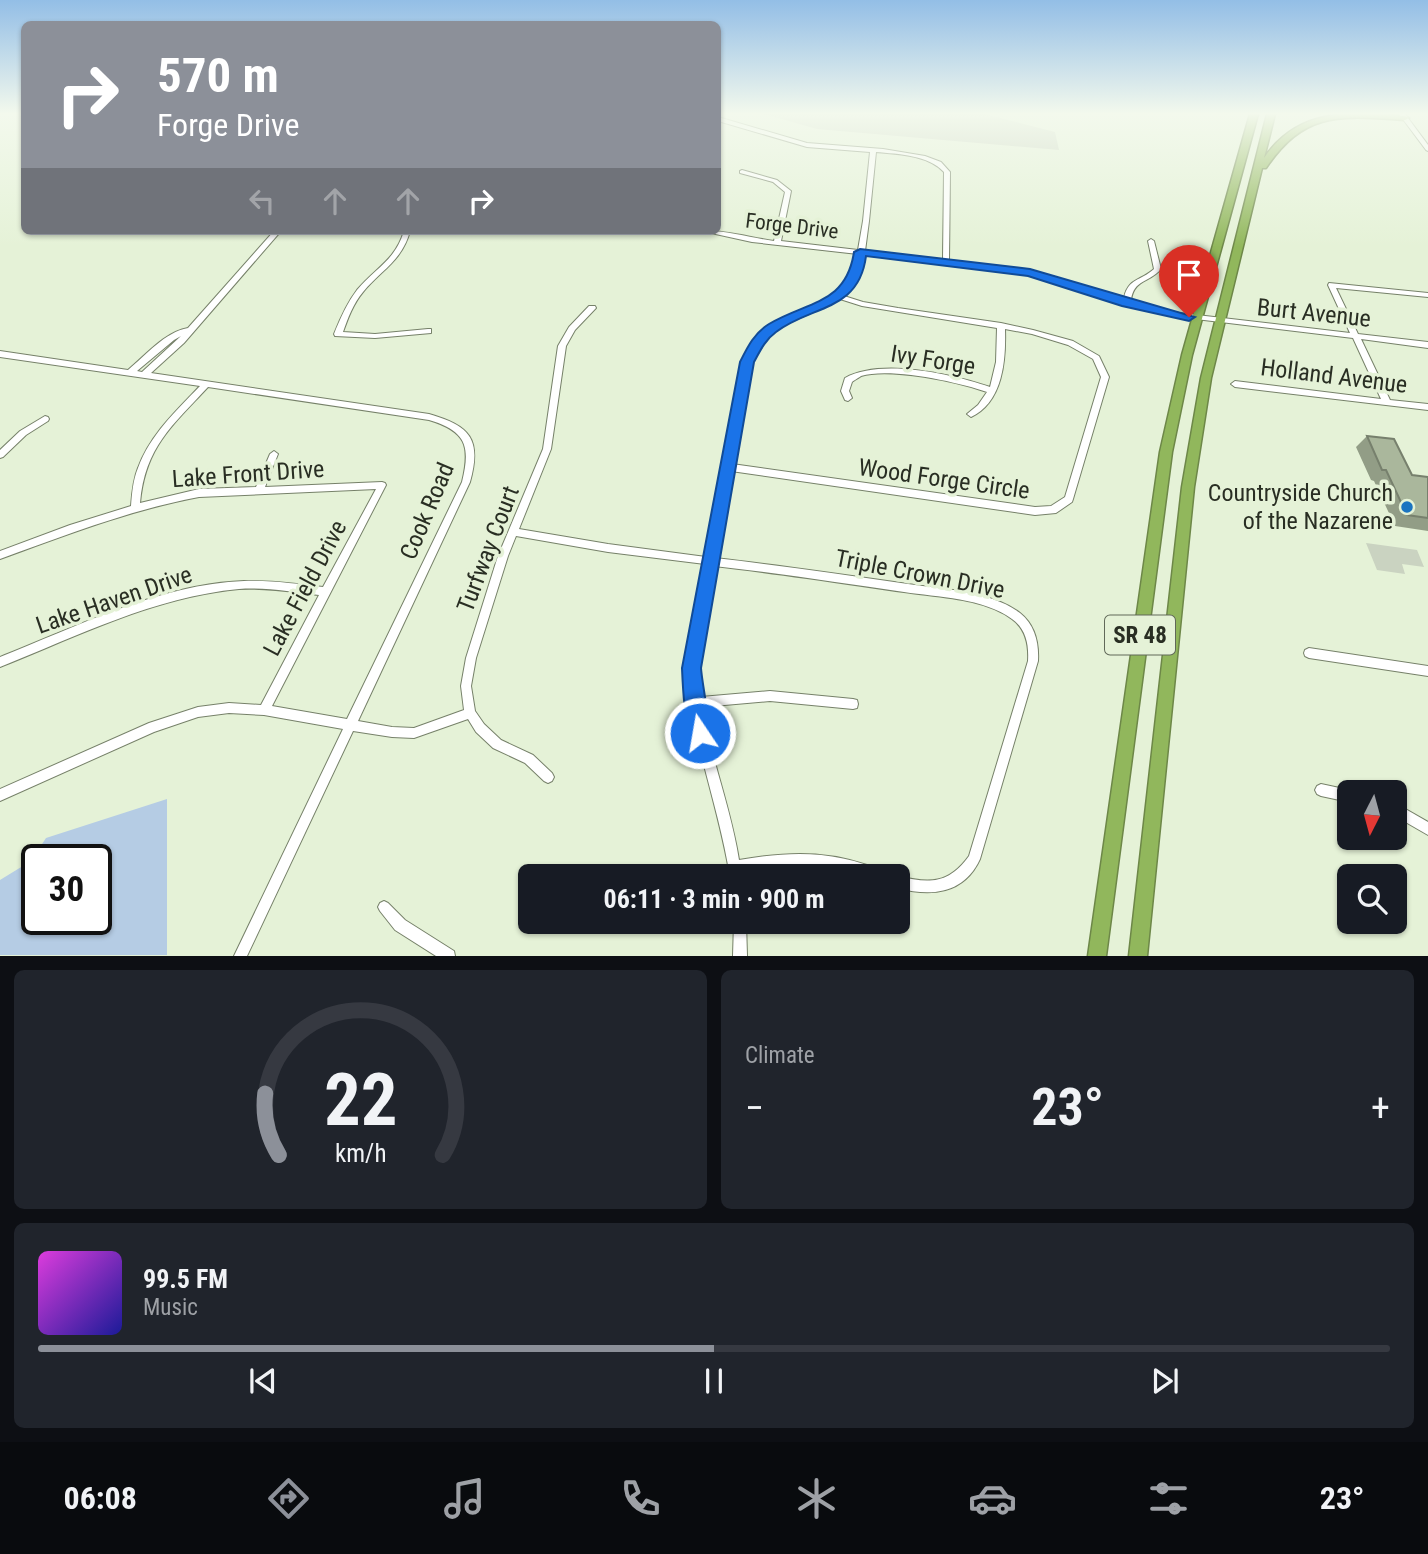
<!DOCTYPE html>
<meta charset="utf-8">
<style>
:root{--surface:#171b24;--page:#20242c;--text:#f1f3f6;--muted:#9ea1a6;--line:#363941;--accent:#8c9099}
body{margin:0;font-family:"Roboto Condensed",sans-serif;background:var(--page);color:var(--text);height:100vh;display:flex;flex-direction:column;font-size:26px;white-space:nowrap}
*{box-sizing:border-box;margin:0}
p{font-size:23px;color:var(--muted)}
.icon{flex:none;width:38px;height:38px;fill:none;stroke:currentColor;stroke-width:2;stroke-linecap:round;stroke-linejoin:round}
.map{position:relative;height:956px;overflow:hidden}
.details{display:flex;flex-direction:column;gap:14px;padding:14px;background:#0d0f14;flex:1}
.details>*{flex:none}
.banner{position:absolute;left:21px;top:21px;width:700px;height:214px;border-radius:10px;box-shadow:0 2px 5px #0004;background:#8c9099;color:#fff;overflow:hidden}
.needle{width:46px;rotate:186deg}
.fabs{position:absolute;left:1337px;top:780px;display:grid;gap:14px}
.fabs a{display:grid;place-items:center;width:70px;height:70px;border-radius:10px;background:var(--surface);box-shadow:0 2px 5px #0004;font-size:35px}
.speed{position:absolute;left:21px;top:844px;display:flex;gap:14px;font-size:35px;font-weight:700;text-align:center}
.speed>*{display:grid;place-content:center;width:91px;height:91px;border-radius:50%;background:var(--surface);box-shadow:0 2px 5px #0004;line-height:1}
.speed .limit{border:4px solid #111;border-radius:10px;background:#fff;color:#111}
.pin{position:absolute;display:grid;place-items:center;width:60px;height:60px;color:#fff;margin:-72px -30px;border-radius:50% 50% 50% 0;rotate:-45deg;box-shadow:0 0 7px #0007}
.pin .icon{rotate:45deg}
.me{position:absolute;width:77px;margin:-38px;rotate:348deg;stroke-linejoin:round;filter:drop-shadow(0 0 5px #0008)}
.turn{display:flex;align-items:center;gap:24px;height:147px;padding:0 21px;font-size:32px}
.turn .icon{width:91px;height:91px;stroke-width:2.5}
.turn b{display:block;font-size:49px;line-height:60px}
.lanes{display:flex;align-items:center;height:66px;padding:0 21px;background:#0003;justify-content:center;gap:35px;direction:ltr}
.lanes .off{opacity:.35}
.big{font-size:52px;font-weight:700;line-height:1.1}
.details .widget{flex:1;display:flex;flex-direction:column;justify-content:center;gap:10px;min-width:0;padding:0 24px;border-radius:10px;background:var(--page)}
.details .dial{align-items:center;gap:0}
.dial svg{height:182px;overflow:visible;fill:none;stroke:var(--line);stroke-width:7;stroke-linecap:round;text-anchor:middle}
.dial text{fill:var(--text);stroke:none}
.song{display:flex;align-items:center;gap:21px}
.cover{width:84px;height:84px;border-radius:10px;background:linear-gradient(135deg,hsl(300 70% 55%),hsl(240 70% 35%))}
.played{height:7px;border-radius:4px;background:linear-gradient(90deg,var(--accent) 50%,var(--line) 50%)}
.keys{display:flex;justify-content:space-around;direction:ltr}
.heat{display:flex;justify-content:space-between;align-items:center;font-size:38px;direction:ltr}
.details .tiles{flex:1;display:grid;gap:14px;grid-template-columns:1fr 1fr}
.widget:last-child{grid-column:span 2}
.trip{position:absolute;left:518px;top:864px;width:392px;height:70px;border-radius:10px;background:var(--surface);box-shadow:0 2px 5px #0004;font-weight:700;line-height:70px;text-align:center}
.dock{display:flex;height:112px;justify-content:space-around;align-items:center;background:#090b0e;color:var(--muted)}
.dock .icon{width:49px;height:49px}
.dock .current{color:var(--accent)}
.dock b{font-size:32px;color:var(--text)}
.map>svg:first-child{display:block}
.green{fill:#cad3c1}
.water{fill:#b5cce4;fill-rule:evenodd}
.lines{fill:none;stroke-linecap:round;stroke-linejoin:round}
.minor-casing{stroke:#768169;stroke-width:2}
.highway-casing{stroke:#6d8748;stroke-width:3}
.minor{fill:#fff;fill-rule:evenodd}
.highway{fill:#91b75c;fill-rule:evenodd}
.wall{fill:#929d86}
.building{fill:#aab79c;stroke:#77806d;stroke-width:2}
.route{fill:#1a73e8;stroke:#114b97;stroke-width:2}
.poi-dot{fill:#1b74c1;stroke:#e5f2d7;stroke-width:2.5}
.labels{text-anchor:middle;stroke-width:7;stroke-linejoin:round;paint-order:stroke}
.far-street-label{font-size:21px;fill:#292e23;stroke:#e5f2d7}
.shield{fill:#e5f2d7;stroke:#616959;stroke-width:2}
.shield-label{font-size:23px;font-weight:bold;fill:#292e23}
.street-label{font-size:24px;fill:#292e23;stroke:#e5f2d7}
.poi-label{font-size:24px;fill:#292e23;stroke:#e5f2d7;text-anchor:end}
</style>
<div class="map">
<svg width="1428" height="956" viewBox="0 0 1428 956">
<rect width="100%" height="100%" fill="#e5f2d7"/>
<g class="green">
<polygon points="764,114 984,114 1055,132 1059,150 817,129"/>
<polygon points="1366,543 1417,550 1424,567 1402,564 1405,574 1377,570"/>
</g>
<path class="water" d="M167 799V955H0V880L31 861 46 838ZM96 859V919H37V859Z"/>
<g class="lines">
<g class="minor-casing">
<g id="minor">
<polygon points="1399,114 1405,114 1428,145 1428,151 1426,150"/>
<path d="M718 117 807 143 883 149 925 156 941 162 950 172 949 261 1020 269 1124 298C1128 278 1141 281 1154 269L1148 241 1151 239 1154 241 1161 269C1149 283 1134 279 1131 300L1171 312 1350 333 1328 285 1329 283 1428 293V297L1336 288 1358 334 1428 342V348L1361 339 1390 400 1428 404V410L1235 387 1231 384 1235 381 1381 399 1353 338 1171 316 1130 305H1124L1123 303 1020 273 864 255C860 273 857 282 844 296L863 302 898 308 1001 323 1033 330 1073 341 1099 356 1109 377 1073 499 1072 502 1056 513 1035 515 731 471 715 558C777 565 839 574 901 583 938 589 990 590 1020 613 1035 625 1039 643 1038 661L980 859C964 894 931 897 898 888V877H896L898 876C929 884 949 884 969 856L1028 661C1029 644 1026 629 1012 619 984 598 937 597 904 592 841 583 777 573 714 566L700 641 698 672 701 697 770 691 853 699 857 700 858 704 857 708 853 709 770 701 702 707C711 759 731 808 739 860 796 850 836 851 889 873L891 877C884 877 876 878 869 877 854 875 840 868 825 867 797 863 769 867 741 872L742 877H730C721 819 701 764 691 707L689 703 690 700 688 672 690 641 705 564 608 552 516 536 508 556 476 658 471 686 475 711 484 724 501 740 533 755 552 773 554 777 552 781 548 783 544 781 525 763 493 748 476 732 468 719 414 738 392 737 353 731 247 956H234L343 729 264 715 229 713 198 717 154 732 0 801V789L149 723 198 707 229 703 261 705 319 595C293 592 265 587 239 589 154 597 78 636 0 667V657C76 627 160 584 244 581 270 580 297 584 323 587L376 489 199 497C130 510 66 535 0 559V551L70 525 131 506C132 493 133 480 138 468 150 435 176 411 200 386L0 357V351L128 370C146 355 165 332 188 328L274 231H281L184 343 151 373 429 414C470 426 482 439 470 482L358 721 392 727 414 728 464 710 461 686 466 658 498 556 543 449 558 346 569 327 589 306H595L596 308 575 330 566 346 551 449 519 529 608 544 706 557 743 362C749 350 754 339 765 331 804 302 846 314 858 254L752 242 711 233 708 231C729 231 752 238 774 241L785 192 773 182 740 173V171L742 170 777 180 791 191 781 241 858 250 863 221 870 152 807 147 718 121ZM876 152C899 154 928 155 944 172L943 260 865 251 869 221ZM840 299 862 306 997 328 996 362 990 387C952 374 881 358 845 378L841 391 845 400 848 401 852 398 849 391 852 382C853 381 860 377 861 376 890 367 958 382 987 392L978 405 967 414 971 417C1003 402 1006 360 1005 329L1032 334 1068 345 1093 359 1101 377 1065 497 1051 506 1035 507 732 464 751 362C753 357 755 351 758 347 775 322 815 315 840 299ZM181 336 142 372 137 371 174 340ZM208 387 429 420C466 431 471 446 462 482L347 719 272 706 386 485 385 483 382 482 265 487 278 454 274 451 270 454 256 487 199 489 140 503C145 447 172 426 208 387Z"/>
<path d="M404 231H410C402 261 381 270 363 292 353 304 348 318 343 332L375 334 428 329H431V333L375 338 335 336 334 334C340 319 347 303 357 290 375 268 395 261 404 231Z"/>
<polygon points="45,416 48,417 49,419 48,421 26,435 3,457 0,458 0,450 20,431"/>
<polygon points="1309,648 1428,666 1428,676 1309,658 1305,656 1304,653 1305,650"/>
<polygon points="1321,784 1349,790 1353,793 1349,793 1349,802 1321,796 1317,794 1315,790 1317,786"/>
<polygon points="1395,803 1428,822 1428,835 1395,816"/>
<polygon points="384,901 388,903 405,920 454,951 455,956 436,956 395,930 380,911 378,907 380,903"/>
<polygon points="734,922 746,922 747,956 733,956"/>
</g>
</g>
<g class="highway-casing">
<g id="highway">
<polygon points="1250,114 1258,114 1192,355 1172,452 1106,956 1088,956 1160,452 1182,355"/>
<path d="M1267 114H1275L1264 158C1299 107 1350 112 1405 116L1409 118 1405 120C1341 116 1305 110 1266 168H1262L1211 378 1194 487 1147 956H1129L1182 487 1201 378Z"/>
</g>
</g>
<use href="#minor" class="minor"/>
<use href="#highway" class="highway"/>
</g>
<polygon class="wall" points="1367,436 1412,475 1428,477 1428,531 1395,526 1374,481 1371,480 1356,447"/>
<polygon class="building" points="1367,436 1394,439 1412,475 1428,477 1428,518 1407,515 1386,470 1382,470"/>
<linearGradient id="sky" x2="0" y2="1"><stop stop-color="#93bee6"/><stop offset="0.46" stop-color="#f3f9ed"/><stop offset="1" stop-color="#f3f9ed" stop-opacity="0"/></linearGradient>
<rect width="1428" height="247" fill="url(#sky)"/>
<path class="route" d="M860 249 1030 269 1195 317 1189 321 1122 306 1028 276 866 256C859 312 811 305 776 332 765 340 760 351 754 362L701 668C702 684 712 729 707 740L700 743 693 740C684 718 683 692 682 668L740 362C747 348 754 333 769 324 807 301 846 305 854 252Z"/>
<circle class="poi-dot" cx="1407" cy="507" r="7"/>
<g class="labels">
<g class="far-street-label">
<text transform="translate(792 226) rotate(7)" y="7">Forge Drive</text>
</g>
<rect class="shield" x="1105" y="615.5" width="70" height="39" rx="5"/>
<g class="shield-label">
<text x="1140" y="643">SR 48</text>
</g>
<g class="street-label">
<text transform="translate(1314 313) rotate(6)" y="8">Burt Avenue</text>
<text transform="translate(933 360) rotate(9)" y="8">Ivy Forge</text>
<text transform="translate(1334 376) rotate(7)" y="8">Holland Avenue</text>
<text transform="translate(248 474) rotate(-4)" y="8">Lake Front Drive</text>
<text transform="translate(944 479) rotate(8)" y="8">Wood Forge Circle</text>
<text transform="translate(427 511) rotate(-67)" y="8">Cook Road</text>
<text transform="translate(488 549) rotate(-69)" y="8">Turfway Court</text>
<text transform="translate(920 574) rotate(11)" y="8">Triple Crown Drive</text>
<text transform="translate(305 588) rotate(-62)" y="8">Lake Field Drive</text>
<text transform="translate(114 600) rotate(-19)" y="8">Lake Haven Drive</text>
</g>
<g class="poi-label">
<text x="1393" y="501">Countryside Church<tspan x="1393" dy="28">of the Nazarene</tspan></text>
</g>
</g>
</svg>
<div class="fabs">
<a><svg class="needle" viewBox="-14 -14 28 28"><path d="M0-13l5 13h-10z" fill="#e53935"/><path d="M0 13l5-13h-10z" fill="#9ea1a6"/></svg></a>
<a><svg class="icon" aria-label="search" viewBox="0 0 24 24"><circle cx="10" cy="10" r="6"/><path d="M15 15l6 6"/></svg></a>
</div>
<div class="speed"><div class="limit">30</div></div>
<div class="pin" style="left:1189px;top:317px;background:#d93025"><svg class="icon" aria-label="arrive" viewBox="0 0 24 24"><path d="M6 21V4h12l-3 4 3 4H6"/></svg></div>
<svg class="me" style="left:700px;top:733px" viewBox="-20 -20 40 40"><circle r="17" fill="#1a73e8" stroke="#fff" stroke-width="3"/><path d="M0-11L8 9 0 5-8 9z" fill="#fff"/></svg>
<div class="trip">06:11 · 3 min · 900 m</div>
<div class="banner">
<div class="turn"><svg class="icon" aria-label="right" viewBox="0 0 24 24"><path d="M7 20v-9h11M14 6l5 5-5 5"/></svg><div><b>570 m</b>Forge Drive</div></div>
<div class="lanes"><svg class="icon off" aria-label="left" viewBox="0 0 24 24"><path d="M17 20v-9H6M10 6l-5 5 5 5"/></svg><svg class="icon off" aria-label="ahead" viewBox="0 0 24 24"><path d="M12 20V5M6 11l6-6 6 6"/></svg><svg class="icon off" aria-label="ahead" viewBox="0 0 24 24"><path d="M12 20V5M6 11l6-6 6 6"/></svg><svg class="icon" aria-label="right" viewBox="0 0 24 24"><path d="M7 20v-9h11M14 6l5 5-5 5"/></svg></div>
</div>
</div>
<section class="details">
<div class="tiles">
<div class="widget dial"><svg viewBox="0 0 100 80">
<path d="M14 69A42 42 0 1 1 86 69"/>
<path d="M14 69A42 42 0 0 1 8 42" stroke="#8c9099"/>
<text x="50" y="56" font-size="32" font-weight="700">22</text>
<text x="50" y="72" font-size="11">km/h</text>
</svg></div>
<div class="widget"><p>Climate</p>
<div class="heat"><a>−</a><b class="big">23°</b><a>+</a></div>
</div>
<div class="widget">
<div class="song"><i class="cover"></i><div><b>99.5 FM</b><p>Music</p></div></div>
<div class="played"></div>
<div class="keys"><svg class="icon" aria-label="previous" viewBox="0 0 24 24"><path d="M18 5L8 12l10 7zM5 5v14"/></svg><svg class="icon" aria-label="pause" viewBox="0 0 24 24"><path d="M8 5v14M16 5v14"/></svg><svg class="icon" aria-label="next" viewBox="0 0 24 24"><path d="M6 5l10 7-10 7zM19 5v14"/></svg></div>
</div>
</div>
</section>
<nav class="dock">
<b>06:08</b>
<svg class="icon current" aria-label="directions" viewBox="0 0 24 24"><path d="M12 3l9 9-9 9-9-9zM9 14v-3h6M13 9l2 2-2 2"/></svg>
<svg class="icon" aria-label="music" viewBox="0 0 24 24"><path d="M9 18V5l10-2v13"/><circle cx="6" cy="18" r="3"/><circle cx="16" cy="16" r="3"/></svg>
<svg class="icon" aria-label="phone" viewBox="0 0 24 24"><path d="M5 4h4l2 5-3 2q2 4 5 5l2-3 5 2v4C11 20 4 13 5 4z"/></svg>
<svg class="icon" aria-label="climate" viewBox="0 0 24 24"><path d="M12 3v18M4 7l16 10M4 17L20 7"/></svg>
<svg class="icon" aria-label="car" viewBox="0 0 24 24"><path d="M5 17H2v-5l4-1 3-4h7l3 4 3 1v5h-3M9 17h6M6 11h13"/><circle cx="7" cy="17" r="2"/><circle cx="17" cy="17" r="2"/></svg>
<svg class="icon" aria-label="filters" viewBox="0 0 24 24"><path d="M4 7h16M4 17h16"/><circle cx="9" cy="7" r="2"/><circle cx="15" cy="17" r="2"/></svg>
<b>23°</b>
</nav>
